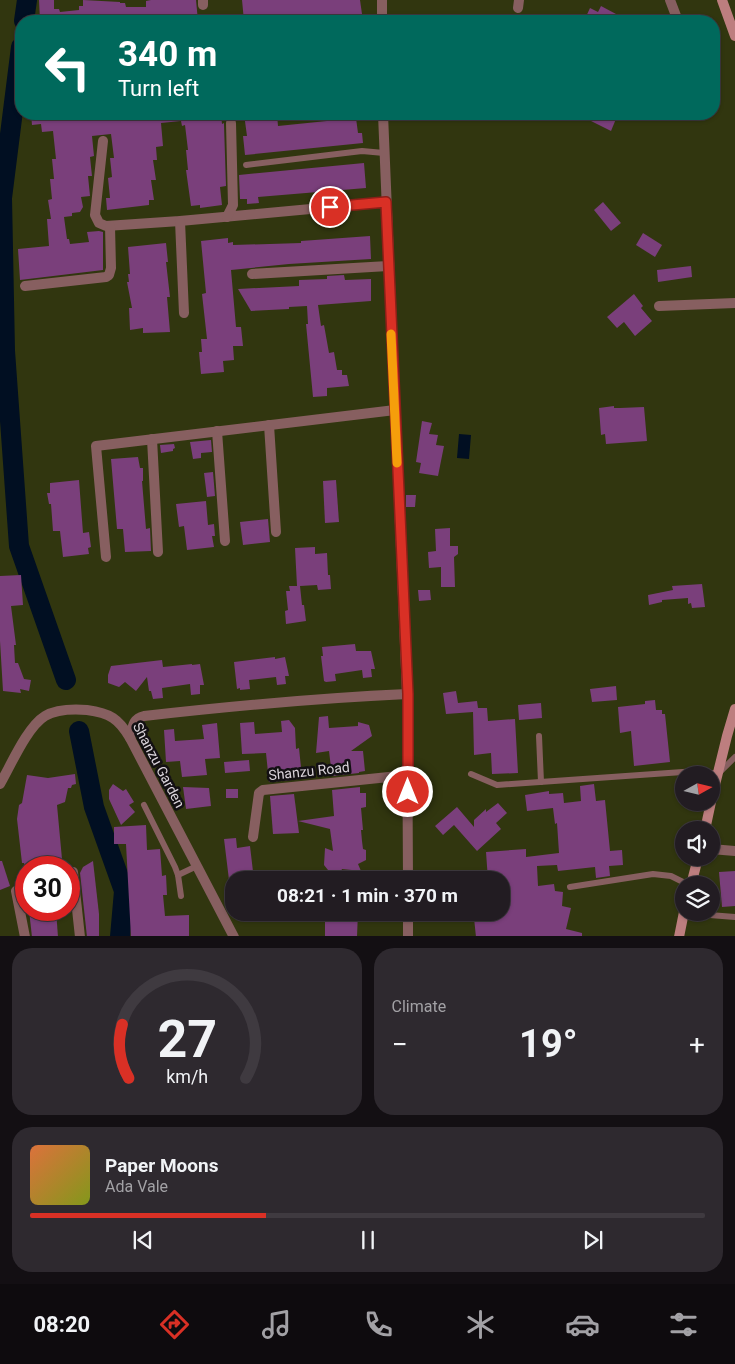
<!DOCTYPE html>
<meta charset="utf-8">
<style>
:root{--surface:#221c22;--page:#2e292f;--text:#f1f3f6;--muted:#a2a1a5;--line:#3f3a40;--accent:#d93025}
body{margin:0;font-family:Roboto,sans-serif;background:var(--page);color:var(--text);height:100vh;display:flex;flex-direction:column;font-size:19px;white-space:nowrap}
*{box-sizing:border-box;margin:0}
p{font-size:16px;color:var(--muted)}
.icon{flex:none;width:28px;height:28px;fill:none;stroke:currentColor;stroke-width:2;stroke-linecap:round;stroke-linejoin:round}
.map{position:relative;height:936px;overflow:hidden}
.sheet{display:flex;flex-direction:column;gap:12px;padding:12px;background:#130f13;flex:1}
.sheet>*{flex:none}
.guide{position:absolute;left:15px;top:15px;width:705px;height:105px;border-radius:20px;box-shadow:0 1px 4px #0004,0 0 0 1px var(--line);background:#00695c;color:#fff;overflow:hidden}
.needle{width:32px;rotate:82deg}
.fabs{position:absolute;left:675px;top:766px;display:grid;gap:10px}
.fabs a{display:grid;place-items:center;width:45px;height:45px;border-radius:50%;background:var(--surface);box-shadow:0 1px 4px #0004,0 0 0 1px var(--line);font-size:25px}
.speed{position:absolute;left:15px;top:856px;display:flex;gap:10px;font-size:25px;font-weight:700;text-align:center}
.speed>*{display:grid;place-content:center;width:65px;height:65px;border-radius:50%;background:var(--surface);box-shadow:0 1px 4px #0004,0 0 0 1px var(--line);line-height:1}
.speed .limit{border:8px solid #d22;background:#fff;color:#111}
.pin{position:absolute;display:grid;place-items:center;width:42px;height:42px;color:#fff;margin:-21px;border:2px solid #fff;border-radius:50%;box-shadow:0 1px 5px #0007}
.me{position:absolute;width:55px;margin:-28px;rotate:0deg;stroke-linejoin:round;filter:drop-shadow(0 0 4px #0008)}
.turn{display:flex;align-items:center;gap:18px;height:105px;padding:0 20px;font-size:22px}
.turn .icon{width:65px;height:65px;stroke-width:2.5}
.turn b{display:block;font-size:35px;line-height:42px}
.big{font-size:38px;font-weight:700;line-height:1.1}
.sheet .widget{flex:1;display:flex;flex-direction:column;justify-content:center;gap:8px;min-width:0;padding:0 18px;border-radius:20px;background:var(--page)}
.sheet .dial{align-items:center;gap:0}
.dial svg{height:130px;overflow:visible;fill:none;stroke:var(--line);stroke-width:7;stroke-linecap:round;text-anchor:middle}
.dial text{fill:var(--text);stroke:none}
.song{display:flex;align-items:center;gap:15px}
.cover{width:60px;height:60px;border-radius:8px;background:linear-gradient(135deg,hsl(20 70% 55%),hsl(70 70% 35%))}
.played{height:5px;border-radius:2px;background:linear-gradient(90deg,var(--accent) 35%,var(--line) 35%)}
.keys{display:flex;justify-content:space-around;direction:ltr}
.heat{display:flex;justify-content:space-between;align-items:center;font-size:28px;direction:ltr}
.sheet .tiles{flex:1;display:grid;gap:12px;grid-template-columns:1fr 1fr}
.widget:last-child{grid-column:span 2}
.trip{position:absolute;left:225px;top:871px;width:285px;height:50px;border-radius:20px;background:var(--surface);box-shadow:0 1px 4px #0004,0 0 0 1px var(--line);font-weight:700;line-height:50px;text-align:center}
.tabs{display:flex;height:80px;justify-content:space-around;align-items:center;background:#0e0b0e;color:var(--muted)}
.tabs .icon{width:35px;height:35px}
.tabs .selected{color:var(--accent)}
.tabs b{font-size:22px;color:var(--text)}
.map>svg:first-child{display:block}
.green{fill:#31360f;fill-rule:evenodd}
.water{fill:#010f22}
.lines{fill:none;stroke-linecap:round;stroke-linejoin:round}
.river{stroke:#010f22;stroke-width:20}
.building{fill:#7a3f7b}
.lane{stroke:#875f60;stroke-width:6}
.street{stroke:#875f60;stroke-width:10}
.secondary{stroke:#bd7e7f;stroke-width:10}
.route-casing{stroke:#8d1f18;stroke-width:12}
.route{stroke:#d93025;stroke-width:9}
.slow{stroke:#f59e0b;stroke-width:9}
.labels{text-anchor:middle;stroke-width:5;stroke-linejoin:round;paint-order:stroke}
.street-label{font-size:14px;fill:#d9d3d9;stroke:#131013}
</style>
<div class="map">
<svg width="735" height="937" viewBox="0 0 735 937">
<rect width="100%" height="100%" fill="#2e252d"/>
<path class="green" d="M0 0H735V936H0ZM21 21H714V114H21ZM684 775H711V802H684ZM684 830H711V858H684ZM26 868H69V910H26ZM234 880H501V912H234ZM684 885H711V912H684Z"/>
<polygon class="water" points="459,434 471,435 469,459 457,458"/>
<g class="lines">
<g class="river">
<polyline points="24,21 27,0"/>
<polyline points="21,47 2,198 5,351 19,546 66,680"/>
<polyline points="79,731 94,807 124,891 120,937"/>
</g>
</g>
<g class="building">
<polygon points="39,0 54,0 54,9 59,9 60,12 79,10 79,6 83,6 83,0 120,2 120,3 125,3 126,7 146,7 146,1 151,0 196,0 198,21 156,21 155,19 130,20 130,21 40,21"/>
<polygon points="242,0 360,0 363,21 244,21"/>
<polygon points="601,6 616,14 613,20 616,21 584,21 590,8 598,12"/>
<polygon points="31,114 189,114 189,115 221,114 222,124 224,123 224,125 226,186 220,187 222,205 200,208 200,205 191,206 186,170 188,170 186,150 188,150 185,125 182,126 181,121 161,123 163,146 156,147 157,160 153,160 156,180 151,180 154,200 149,200 149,205 107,210 106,198 110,198 108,178 112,177 110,158 114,158 111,134 92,136 94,156 90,157 92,176 88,176 90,196 81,197 83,207 80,212 72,213 72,216 64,217 67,239 69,239 70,244 89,242 87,232 99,231 103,232 103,270 20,280 18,249 49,246 47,219 51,219 48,200 52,199 50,179 54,179 52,159 56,159 53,131 42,132 41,124 32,125"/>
<polygon points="244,114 277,114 278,126 356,118 358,133 362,133 363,143 245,155 243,136 247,136"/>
<polygon points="592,114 618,114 611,131 589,120"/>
<polygon points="364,163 366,188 258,197 259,203 247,204 247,199 240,199 239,175"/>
<polygon points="603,202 621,223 611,231 594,210"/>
<polygon points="643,233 662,245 655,257 636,245"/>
<polygon points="370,236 371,259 289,264 231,270 236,327 241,327 243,346 233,346 234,360 223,361 224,372 201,374 199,352 202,352 201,339 207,339 202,294 206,293 201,241 228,238 228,243 233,242 233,245 301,243 301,241"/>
<polygon points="166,243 168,262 166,262 170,297 167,297 170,332 143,333 143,328 130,330 129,308 132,308 127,282 129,282 128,274 130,274 128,247"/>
<polygon points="691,266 692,277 658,282 657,270"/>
<polygon points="344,275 345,280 371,279 371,301 318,305 321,326 324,325 329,353 334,352 337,370 342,370 342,375 347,375 349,386 327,388 327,396 313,397 306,324 308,324 307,306 289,307 289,309 251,311 238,289 299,286 299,280 327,279 327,276"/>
<polygon points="634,294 643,306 641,308 652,321 635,336 624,322 617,328 607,317"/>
<polygon points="614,406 614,408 620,408 644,407 647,441 606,444 605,434 601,435 599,408"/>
<polygon points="422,421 432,423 429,434 438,435 436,445 444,446 438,476 419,473 421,463 416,462"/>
<polygon points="211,440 212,452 201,453 201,458 193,459 190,442"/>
<polygon points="174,444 175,448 173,449 173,451 161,453 160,445"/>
<polygon points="138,457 140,468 143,468 143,481 142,481 146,529 150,528 151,551 125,552 123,529 117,529 111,459"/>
<polygon points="213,472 215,496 207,497 204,473"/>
<polygon points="79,480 83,533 89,532 91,547 88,548 89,554 63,557 60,531 53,531 51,504 49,504 47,493 50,493 50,483"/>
<polygon points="336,480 339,522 325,523 323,481"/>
<polygon points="406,495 416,495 415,507 406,507"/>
<polygon points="206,501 208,525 214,524 215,536 212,536 214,547 187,550 184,526 179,527 176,504"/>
<polygon points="268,519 270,542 243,545 240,522"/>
<polygon points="450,528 450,546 458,546 458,554 454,557 455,587 441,587 441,567 429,568 428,552 436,551 435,529"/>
<polygon points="315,547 315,554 327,553 328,575 330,575 331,589 318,590 317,585 300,586 302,605 304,605 306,621 286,624 285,611 288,610 286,591 290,591 289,586 297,586 295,548"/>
<polygon points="21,575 23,605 11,606 16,645 14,645 15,663 18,663 24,679 31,680 29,691 20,689 21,693 3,691 0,641 0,576"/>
<polygon points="702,584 705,607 692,608 691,603 688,604 688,598 662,600 662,602 649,605 648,595 673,590 672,586"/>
<polygon points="418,590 430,590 431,600 419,601"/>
<polygon points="355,644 356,651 371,651 375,669 371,669 372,677 363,678 362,670 335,674 336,681 326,682 324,681 321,656 323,656 322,647"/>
<polygon points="275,657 275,659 285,657 289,676 285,676 286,684 277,685 276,677 249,680 250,689 240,690 240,688 237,689 234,662"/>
<polygon points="162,660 163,667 192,664 192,665 200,664 204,685 200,685 200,694 191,695 190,684 162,688 163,698 153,699 151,691 149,691 147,677 136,691 125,682 119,687 108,683 108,675 111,666"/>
<polygon points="616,686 617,700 592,702 590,689"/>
<polygon points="456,691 458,703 477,701 478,708 487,708 488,721 515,719 518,773 492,774 491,753 474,755 473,712 446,714 443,693"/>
<polygon points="655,700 656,710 662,710 662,714 665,714 670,762 634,766 631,731 620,733 618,707 645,704 645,701"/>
<polygon points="541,703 542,718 519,720 518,705"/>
<polygon points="328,716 329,728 358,726 358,722 369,725 372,736 351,751 363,751 365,771 359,772 359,773 332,776 329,751 316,753 319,717"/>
<polygon points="289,720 295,728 296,749 299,748 302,777 292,777 292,780 269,782 266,753 242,754 240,723 254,722 255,734 282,732 281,721"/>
<polygon points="217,723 220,758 205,759 207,775 182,777 180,761 166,762 164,730 174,729 175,741 204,739 202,725"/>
<polygon points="249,760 250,771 225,773 224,762"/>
<polygon points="75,774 76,784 72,785 71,788 68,788 65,802 57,805 62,859 51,860 52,868 25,868 24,863 22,863 17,819 19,805 22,803 27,775 48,778"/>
<polygon points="113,784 123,791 126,789 134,802 129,805 135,812 121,825 109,799 109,790"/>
<polygon points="594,784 596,801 605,800 610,851 622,850 623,865 609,866 610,876 596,878 595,867 558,871 557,865 537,866 538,886 554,884 555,891 563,892 562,906 571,908 566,929 582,933 582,937 476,937 474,918 498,915 498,912 501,912 501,880 488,880 486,852 526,849 526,857 559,853 557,823 555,824 553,808 527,811 525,795 549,791 549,794 563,793 564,803 581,801 580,786"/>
<polygon points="183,787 209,788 211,806 186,809"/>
<polygon points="360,787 360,793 366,793 366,807 361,808 363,830 361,830 362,841 363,849 366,850 366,860 358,864 361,871 342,869 339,876 332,875 324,865 325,848 333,851 330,829 298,821 334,816 332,790"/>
<rect x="226" y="789" width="12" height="9"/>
<polygon points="294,794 299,833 273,834 270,796"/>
<polygon points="498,803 507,813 496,823 501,829 477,851 454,825 443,835 435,826 457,807 474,827 474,820 486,809 486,812"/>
<polygon points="146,825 147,850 160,849 162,876 166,875 167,895 163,895 165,916 189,915 189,937 131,937 126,844 114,844 114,827"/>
<polygon points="236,838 237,848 250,846 254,880 229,880 224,839"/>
<polygon points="0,861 2,861 10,886 0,890"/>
<polygon points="93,861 99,914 99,937 87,937 80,873 83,867"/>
<polygon points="735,871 735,906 722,907 719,872"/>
<polygon points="29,910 56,910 58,937 32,937"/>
<polygon points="341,912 358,912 357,937 325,937 325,921 342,921"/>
</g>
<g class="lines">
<g class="lane">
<polyline points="246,165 362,151 384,153"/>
<polyline points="539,736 541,782"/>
<polyline points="471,774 497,785 697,771 718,774 735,757"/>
<polyline points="144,805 175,867 178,875 181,896"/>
<polyline points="178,875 197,866"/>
<polyline points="570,887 653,874 671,876 689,885"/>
<polyline points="684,913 735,917"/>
</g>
<g class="street">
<polyline points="670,0 678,21"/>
<polyline points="203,5 203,0"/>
<polyline points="518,8 519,0"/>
<polyline points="382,21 382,0"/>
<polyline points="383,114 407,694 408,880"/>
<polyline points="103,141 95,215 99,223 106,226 180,221 386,202"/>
<polyline points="227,217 233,205 231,123"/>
<polyline points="180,221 184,313"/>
<polyline points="252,274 388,266"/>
<polyline points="25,286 106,277 109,275 111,268 110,226"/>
<polyline points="659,306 735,303"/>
<polyline points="269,425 276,532"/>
<polyline points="217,431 225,541"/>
<polyline points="152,439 158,552"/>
<polyline points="106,557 96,446 395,410"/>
<path d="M130 738C133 727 132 719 144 716 232 706 319 698 407 694"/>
<path d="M0 784C11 765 27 727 45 716 57 709 74 709 87 710 110 713 119 719 130 738L234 937"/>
<polyline points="253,837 259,793 263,790 408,775"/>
<polyline points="711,849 735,851"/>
<polyline points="73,872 80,937"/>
<polyline points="16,891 25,937"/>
<polyline points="408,912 408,937"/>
</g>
<g class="secondary">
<polyline points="722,0 735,36"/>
<polyline points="711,801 727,736 735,709"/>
<polyline points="705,830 711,802"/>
<polyline points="691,885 698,858"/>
<polyline points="679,937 684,912"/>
</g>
</g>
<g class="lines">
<g class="route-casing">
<polyline id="route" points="330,207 386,202 408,694 408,792"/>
</g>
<use href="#route" class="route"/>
<polyline class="slow" points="391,334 397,463"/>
</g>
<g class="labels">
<g class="street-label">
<text transform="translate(159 765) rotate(62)" y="5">Shanzu Garden</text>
<text transform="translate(309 771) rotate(-6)" y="5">Shanzu Road</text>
</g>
</g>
</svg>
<div class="fabs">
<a><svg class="needle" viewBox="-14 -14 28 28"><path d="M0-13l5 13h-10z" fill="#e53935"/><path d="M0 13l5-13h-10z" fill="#a2a1a5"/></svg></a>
<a><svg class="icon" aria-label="sound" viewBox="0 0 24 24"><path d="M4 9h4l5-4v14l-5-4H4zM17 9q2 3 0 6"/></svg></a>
<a><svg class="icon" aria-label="layers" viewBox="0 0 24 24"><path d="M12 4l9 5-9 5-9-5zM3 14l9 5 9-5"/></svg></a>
</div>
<div class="speed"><div class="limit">30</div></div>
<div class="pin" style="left:330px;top:207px;background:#d93025"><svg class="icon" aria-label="arrive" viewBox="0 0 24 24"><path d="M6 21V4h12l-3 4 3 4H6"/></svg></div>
<svg class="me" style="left:408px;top:792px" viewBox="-20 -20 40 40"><circle r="17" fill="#d93025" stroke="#fff" stroke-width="3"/><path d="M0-11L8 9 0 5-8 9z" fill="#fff"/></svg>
<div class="trip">08:21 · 1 min · 370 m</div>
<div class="guide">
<div class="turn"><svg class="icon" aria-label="left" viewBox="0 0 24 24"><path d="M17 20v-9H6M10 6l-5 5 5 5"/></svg><div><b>340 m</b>Turn left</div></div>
</div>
</div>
<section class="sheet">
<div class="tiles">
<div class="widget dial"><svg viewBox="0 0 100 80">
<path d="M14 69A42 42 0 1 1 86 69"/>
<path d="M14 69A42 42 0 0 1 10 36" stroke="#d93025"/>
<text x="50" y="56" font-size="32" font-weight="700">27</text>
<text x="50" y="72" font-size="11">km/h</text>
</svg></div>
<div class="widget"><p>Climate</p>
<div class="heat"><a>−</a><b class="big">19°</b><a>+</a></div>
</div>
<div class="widget">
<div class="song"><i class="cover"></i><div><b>Paper Moons</b><p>Ada Vale</p></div></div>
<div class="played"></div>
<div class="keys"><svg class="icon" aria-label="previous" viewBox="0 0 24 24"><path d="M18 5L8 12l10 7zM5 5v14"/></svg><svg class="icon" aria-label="pause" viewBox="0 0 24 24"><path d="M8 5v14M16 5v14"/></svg><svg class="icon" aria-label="next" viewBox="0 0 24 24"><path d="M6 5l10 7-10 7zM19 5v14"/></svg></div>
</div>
</div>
</section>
<nav class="tabs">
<b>08:20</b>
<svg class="icon selected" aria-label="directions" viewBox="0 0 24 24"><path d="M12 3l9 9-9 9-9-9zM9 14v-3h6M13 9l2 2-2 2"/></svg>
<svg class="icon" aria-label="music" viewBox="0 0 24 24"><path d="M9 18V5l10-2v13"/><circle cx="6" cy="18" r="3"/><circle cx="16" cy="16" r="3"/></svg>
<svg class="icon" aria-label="phone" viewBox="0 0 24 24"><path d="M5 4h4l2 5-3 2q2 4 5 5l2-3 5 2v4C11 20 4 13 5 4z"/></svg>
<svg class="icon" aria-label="climate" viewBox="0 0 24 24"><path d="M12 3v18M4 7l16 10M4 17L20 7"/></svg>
<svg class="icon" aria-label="car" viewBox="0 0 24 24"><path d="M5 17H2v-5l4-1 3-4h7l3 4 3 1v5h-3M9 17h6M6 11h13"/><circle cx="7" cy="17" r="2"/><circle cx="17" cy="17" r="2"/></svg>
<svg class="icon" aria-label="filters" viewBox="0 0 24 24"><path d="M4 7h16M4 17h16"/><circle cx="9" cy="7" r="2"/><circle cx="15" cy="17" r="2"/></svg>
</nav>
